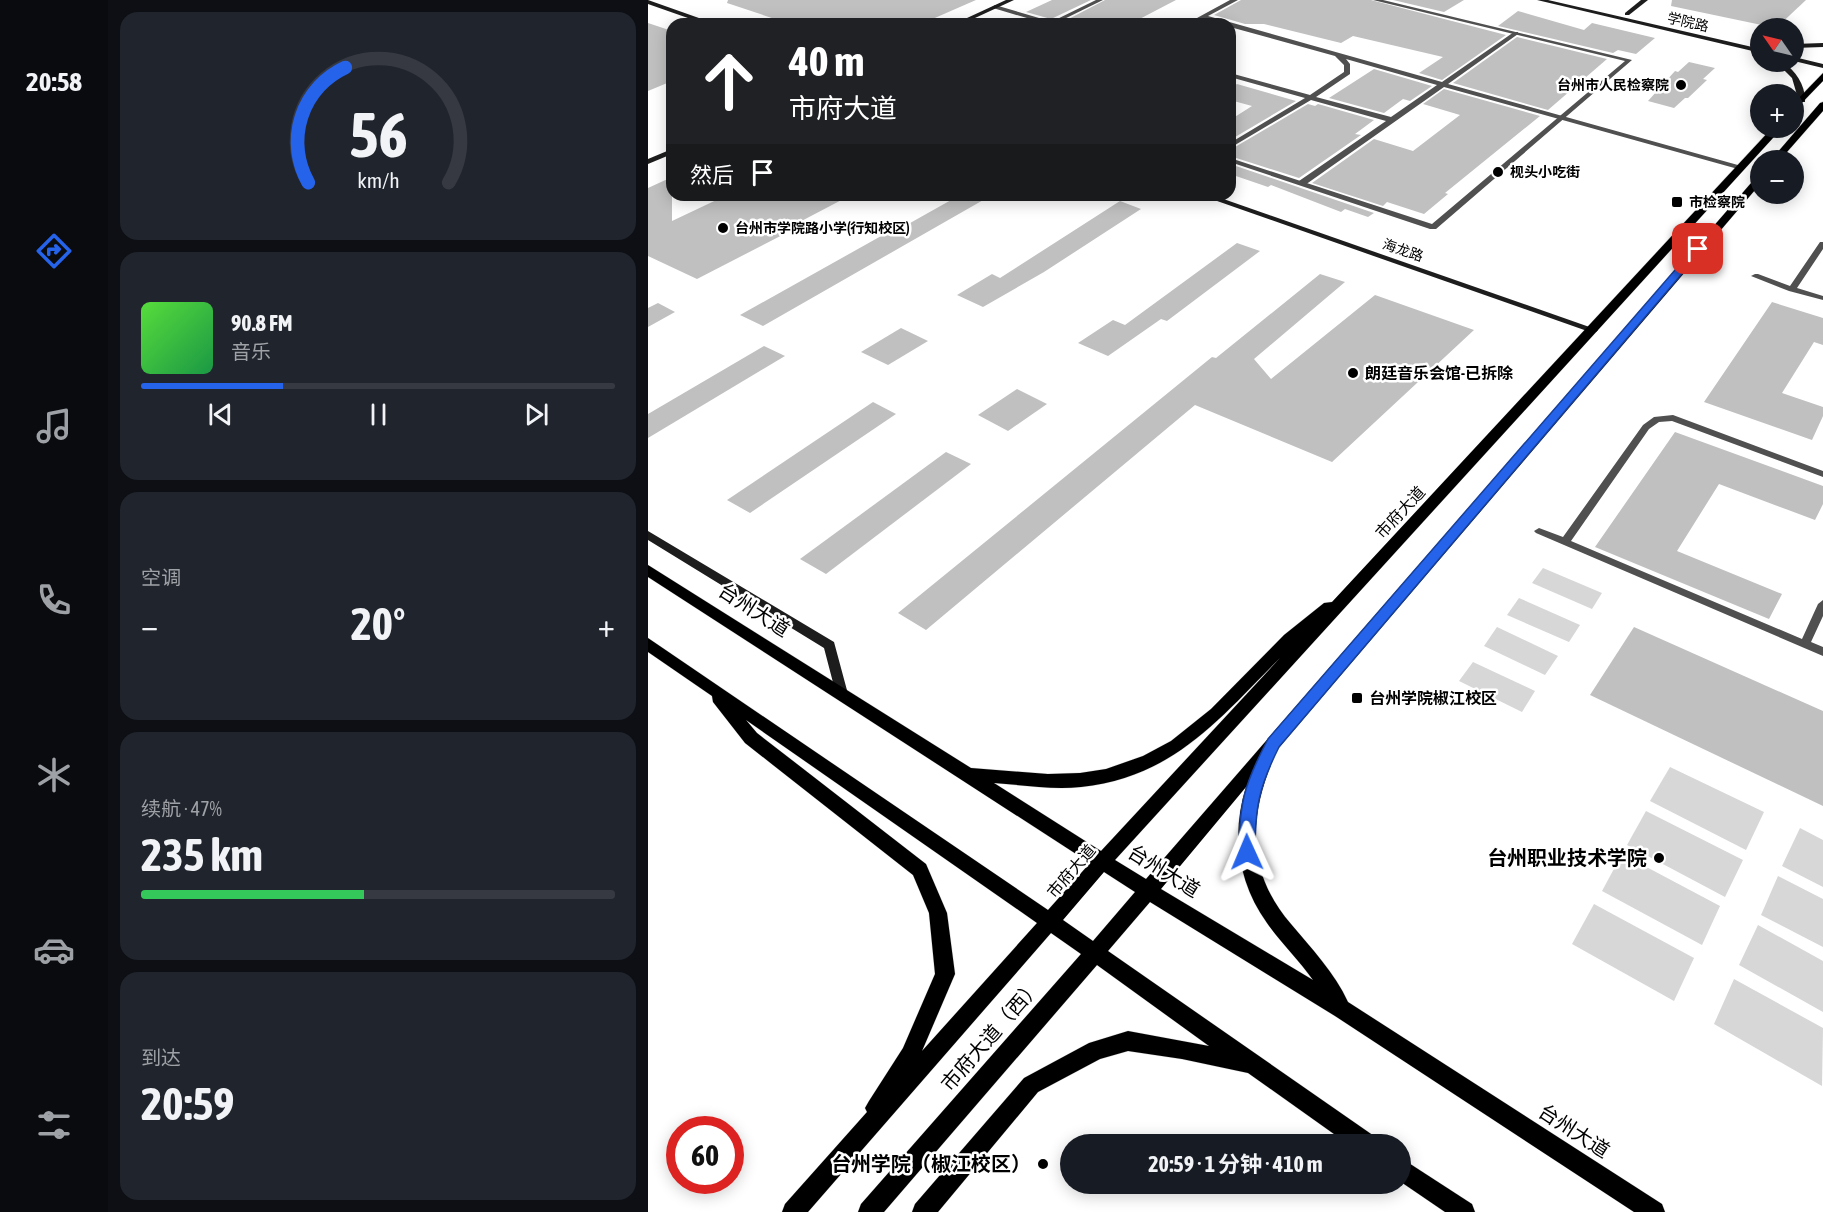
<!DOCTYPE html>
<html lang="zh">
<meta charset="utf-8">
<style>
:root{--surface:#171b24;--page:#20242c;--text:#f1f3f6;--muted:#9ea1a6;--line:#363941;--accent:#2563eb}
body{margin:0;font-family:"Asap Condensed","Noto Sans SC",sans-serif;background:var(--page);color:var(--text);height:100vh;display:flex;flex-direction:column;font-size:22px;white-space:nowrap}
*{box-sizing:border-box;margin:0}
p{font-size:20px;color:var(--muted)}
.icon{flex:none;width:33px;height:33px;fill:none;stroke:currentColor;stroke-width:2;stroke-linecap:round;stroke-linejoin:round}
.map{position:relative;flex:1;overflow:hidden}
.drawer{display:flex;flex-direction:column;gap:12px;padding:12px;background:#0d0f14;width:540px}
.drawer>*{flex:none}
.guide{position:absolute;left:18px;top:18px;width:570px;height:183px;border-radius:18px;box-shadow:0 3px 15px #0003;background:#202124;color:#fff;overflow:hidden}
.needle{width:39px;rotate:304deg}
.buttons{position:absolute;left:1102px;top:18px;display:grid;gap:12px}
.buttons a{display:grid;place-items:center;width:54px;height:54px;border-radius:50%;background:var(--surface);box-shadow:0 3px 15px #0003;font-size:30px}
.speed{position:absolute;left:18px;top:1116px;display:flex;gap:12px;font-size:30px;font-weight:700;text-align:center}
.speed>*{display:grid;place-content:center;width:78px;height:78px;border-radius:50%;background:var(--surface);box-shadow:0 3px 15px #0003;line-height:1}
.speed .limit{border:9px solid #d22;background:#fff;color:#111}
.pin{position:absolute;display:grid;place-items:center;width:51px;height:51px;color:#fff;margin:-26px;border-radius:12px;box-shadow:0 3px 9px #0006}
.me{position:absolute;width:66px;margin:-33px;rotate:359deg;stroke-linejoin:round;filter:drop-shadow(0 0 4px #0008)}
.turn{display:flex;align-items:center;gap:21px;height:126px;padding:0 24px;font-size:27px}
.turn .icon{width:78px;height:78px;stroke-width:2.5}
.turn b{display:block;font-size:42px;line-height:51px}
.then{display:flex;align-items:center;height:57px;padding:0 24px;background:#0003;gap:12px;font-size:22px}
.big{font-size:45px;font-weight:700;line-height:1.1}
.drawer .widget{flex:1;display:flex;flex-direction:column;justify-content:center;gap:9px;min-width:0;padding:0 21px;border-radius:18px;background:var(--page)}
.drawer .dial{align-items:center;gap:0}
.dial svg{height:156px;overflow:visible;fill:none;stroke:var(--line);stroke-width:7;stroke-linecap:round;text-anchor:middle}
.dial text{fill:var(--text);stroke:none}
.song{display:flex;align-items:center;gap:18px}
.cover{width:72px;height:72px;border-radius:9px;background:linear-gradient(135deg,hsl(110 70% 55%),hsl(140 70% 35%))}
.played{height:6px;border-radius:3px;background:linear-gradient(90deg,var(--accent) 30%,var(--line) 30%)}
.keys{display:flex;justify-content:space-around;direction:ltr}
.heat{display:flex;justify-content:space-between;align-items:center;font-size:33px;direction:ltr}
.charge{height:9px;border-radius:4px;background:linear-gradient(90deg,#34c759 47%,var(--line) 0)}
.trip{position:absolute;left:412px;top:1134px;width:351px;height:60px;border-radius:30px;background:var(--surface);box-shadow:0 3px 15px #0003;font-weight:700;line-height:60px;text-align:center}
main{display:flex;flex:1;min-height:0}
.dock{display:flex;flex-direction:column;width:108px;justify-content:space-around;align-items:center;background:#090b0e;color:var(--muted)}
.dock .icon{width:42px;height:42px}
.dock .on{color:var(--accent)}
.dock b{font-size:27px;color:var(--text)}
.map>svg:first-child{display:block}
.green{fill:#d7d7d7}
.building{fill:#c0c0c0}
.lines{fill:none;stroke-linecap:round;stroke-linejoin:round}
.primary-casing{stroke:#dbdbdb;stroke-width:1}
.lane{fill:#505050;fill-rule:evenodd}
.street{fill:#505050;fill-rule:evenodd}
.secondary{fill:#1d1d1d;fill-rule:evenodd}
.primary{fill:#000;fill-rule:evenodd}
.route{fill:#2563eb;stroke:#184099;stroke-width:1.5}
.poi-dot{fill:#000;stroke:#fff;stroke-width:2}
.labels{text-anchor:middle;stroke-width:5;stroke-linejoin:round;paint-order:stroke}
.far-street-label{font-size:14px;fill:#000;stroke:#fff}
.far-poi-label{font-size:14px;font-weight:bold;fill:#000;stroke:#fff;text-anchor:start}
.poi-label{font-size:16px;font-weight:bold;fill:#000;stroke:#fff;text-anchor:start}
.street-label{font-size:16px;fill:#000;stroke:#fff}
.near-street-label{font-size:20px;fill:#000;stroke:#fff}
.near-poi-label{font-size:20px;font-weight:bold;fill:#000;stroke:#fff;text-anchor:end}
</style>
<main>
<nav class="dock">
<b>20:58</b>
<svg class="icon on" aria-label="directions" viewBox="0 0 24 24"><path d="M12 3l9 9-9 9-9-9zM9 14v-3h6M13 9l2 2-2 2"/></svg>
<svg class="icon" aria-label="music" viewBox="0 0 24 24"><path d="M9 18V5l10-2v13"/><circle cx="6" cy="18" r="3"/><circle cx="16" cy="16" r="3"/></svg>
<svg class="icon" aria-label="phone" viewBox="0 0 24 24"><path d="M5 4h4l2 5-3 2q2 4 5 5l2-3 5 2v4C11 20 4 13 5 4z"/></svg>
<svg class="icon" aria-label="climate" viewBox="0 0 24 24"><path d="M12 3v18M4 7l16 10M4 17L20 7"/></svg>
<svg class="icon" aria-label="car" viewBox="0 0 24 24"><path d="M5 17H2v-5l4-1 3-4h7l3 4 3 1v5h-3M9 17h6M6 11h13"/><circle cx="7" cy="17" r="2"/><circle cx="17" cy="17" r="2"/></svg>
<svg class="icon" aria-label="filters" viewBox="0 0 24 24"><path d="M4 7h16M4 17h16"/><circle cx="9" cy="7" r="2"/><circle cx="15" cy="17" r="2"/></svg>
</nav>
<section class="drawer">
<div class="widget dial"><svg viewBox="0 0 100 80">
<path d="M14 69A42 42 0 1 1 86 69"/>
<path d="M14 69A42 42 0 0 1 33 10" stroke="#2563eb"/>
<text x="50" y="56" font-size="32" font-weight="700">56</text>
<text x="50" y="72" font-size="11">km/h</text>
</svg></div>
<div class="widget">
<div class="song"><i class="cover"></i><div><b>90.8 FM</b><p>音乐</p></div></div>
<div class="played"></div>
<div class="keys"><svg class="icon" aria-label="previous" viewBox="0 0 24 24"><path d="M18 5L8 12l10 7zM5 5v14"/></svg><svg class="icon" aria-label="pause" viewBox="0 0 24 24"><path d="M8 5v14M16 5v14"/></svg><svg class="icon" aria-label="next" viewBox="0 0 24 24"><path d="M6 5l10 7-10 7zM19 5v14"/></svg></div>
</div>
<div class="widget"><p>空调</p>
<div class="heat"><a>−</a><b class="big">20°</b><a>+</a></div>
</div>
<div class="widget"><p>续航 · 47%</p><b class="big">235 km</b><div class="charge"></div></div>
<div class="widget"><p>到达</p><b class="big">20:59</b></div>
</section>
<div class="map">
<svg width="1175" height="1212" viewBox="0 0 1175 1212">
<rect width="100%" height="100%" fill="#fff"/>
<g class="green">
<polygon points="895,568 954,593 944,609 884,583"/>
<polygon points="871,598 932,625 921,642 859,615"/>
<polygon points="849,627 910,656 897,675 836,646"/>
<polygon points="825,662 887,691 874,712 811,681"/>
<polygon points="1022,767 1116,812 1098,850 1002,801"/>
<polygon points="998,811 1095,860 1077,897 979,845"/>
<polygon points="1152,828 1175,840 1175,887 1134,866"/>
<polygon points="974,854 1072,906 1054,945 954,891"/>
<polygon points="1130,876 1175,899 1175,947 1113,915"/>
<polygon points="946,904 1046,958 1026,1001 924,944"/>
<polygon points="1110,925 1175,961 1175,1012 1091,965"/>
<polygon points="1086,979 1175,1028 1174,1086 1066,1024"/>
</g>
<g class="building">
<polygon points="80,0 328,0 273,24 142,24 79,3"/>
<polygon points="404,0 443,0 403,19 378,12"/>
<polygon points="457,0 528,0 482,24 411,24"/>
<polygon points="593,0 723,0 858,35 794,80 771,73 795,57 705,36 693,43 616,24 597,24 566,15"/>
<polygon points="745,0 816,0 796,12"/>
<polygon points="1024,0 1158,0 1128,28 1023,6"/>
<polygon points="870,11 936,30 944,23 1007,38 988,54 970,50 965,53 850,26"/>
<polygon points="0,23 24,31 24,81 0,91"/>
<polygon points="869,37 959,59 900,110 805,83"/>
<polygon points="1041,62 1067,68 1055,79 1059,80 1040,98 1037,98 1026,108 1000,101 1027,71 1030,72"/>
<polygon points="726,69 784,86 762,101 755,99 736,113 681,98"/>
<polygon points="589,84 648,101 582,140 582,120 604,106 582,100 582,88"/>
<polygon points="796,89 892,116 797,193 800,194 776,214 739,202 735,206 664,183 726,139 765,151 812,115 775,104"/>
<polygon points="660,104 667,106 670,104 726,120 707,134 713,135 651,178 582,156 582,150"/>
<polygon points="582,164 726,213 720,217 697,209 693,212 623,185 620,187 582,174"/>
<polygon points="24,177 24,221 79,195 203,195 144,226 148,228 49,279 0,256 0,188"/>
<polygon points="312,195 344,195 115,326 92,315 251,226 255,227"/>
<polygon points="472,201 493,209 396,272 335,307 309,295 344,274 352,278"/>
<polygon points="589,243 612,251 519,321 513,319 460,356 430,343 465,320 477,325"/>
<polygon points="672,274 697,282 606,359 623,379 727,295 826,330 684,462 547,405 278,630 250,613 564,357 568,358"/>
<polygon points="1124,302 1175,318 1175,345 1166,342 1134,393 1175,407 1175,416 1164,440 1056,402"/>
<polygon points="10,303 27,312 0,327 0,308"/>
<polygon points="253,328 280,341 240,365 213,352"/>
<polygon points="116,346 137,356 0,438 0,414"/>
<polygon points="369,389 399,404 360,431 330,415"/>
<polygon points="225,402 248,414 102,513 79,500"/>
<polygon points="1027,432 1175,486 1175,504 1167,520 1071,484 1029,551 1134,594 1121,619 947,547"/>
<polygon points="298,452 323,464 178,574 152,559"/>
<polygon points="986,627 1175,711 1175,806 942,695"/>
</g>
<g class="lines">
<g class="primary-casing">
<g id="primary">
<polygon points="1175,73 1175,81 1146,111 1146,103"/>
<polygon points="1175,102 1175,111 1132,160 1123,160 1172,103"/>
<path d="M1124 128H1134L467 860 498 879 1110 175 1113 174V183L622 758 624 762C600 821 600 874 643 924 663 948 687 973 700 1002L1014 1204 1017 1212H986L687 1016 502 902 460 951 726 1136 729 1144H700L600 1073 534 1059 480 1051 452 1059 390 1092 290 1212H264L267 1204 376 1078 441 1043 480 1031 561 1046 449 965 236 1212H210L213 1204 433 954 403 933 160 1212H134L137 1204 219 1112 217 1108 221 1101 255 1048 287 974 281 913 265 875 97 743 65 702 64 696 0 652V638L400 910 442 863 0 577V565L323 768 400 774 432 773 458 769 495 756 523 741 563 709 636 635 676 603 684 602ZM632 658 453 851 346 783C375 785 404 790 433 787 526 777 571 719 632 658ZM98 720 389 923 274 1051 307 974 299 913 278 864 109 733ZM598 787C583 834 590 883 619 923 633 943 651 960 665 980L513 889ZM456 872 487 892 445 941 415 920Z"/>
<polygon points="753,1158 824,1204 827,1212 797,1212 753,1182"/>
</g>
</g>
<g class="lane">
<polygon points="448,0 455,0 406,24 399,24"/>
<polygon points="725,0 735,0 984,60 788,229 782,229 582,162 582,158 784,224 977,61"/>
<polygon points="1172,242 1175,242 1175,249 1149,288 1175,296 1175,300 1141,291 1103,276 1107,274 1110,274 1142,286"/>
<polygon points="1025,415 1175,471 1175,477 1024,421 1011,422 1001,429 923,541 1154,639 1170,604 1175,600 1175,616 1163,642 1175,647 1175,656 888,533 886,531 891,528 915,537 995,425 1006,417"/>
</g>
<g class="street">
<path d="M582 0H590L560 16 794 82 866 32H870V34L800 84 1097 167 1090 169 796 87 657 185H651V181L738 121 663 100 582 148V143L657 98 582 77V73L662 95 696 72V65L687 56 582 27V24H573L555 19 546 24H538ZM698 59 789 85 743 117 668 97 702 74V64Z"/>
<polygon points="347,5 408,23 409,24 399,24 345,8 344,7"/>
</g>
<g class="secondary">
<polygon points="0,0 65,23 66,24 57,24 0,4"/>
<polygon points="358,0 366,0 314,24 306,24"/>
<polygon points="889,0 900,0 1113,49 1113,53"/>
<polygon points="993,0 1000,0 981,15 977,15 977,13"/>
<polygon points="1175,43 1175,47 1146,48 1146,44"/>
<polygon points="1146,57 1175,64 1175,68 1146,61"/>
<path d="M1128 62H1135C1148 71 1158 86 1157 102H1151L1144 78Z"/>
<polygon points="24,149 24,154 0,164 0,159"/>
<polygon points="552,195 564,195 950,330 948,332 942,332"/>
<polygon points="0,531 186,642 200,694 199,697 189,697 188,694 176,648 0,540"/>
</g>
<use href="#primary" class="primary"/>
</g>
<path class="route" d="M1047 247 1055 249 631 747C611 787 607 807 607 852L605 857 599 859 593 857 591 852C591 802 597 783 620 739Z"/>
<g class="poi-dot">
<circle cx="1033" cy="85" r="6"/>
<circle cx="850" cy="172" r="6"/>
<rect x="1023" y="196" width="12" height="12" rx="3"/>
<circle cx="75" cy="228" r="6"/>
<circle cx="705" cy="373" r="6"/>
<rect x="703" y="692" width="12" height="12" rx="3"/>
<circle cx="1011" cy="858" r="6"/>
<circle cx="395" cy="1164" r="6"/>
</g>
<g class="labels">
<g class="far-street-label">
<text transform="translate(1040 22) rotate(13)" y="5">学院路</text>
<text transform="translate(755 250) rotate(19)" y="5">海龙路</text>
</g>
<g class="far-poi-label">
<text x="1021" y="90" text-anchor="end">台州市人民检察院</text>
<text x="862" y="177">枧头小吃街</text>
<text x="1041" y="207">市检察院</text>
<text x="87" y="233">台州市学院路小学(行知校区)</text>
</g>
<g class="poi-label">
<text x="717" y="379">朗廷音乐会馆-已拆除</text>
<text x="721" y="704">台州学院椒江校区</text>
</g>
<g class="street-label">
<text transform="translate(752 512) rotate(-47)" y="6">市府大道</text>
<text transform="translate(423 871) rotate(-49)" y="6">市府大道</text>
</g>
<g class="near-street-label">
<text transform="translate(106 610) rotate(33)" y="7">台州大道</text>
<text transform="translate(516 871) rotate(32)" y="7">台州大道</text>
<text transform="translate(343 1035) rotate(-49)" y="7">市府大道（西）</text>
<text transform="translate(926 1131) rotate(33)" y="7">台州大道</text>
</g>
<g class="near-poi-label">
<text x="999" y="865">台州职业技术学院</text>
<text x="383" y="1171">台州学院（椒江校区）</text>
</g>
</g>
</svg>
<div class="buttons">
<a><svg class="needle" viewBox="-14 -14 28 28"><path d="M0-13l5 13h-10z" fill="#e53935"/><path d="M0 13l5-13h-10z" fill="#9ea1a6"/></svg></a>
<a>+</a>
<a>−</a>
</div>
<div class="speed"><div class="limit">60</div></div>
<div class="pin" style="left:1050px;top:249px;background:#d93025"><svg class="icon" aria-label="arrive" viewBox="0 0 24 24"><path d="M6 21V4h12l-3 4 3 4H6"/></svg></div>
<svg class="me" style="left:599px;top:852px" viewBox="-20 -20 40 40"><path d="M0-17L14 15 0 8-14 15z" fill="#2563eb" stroke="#fff" stroke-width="4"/></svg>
<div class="trip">20:59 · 1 分钟 · 410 m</div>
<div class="guide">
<div class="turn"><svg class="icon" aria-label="ahead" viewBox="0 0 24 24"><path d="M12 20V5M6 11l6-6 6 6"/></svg><div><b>40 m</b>市府大道</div></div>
<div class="then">然后<svg class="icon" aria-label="arrive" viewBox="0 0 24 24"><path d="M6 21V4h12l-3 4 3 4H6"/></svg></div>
</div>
</div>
</main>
